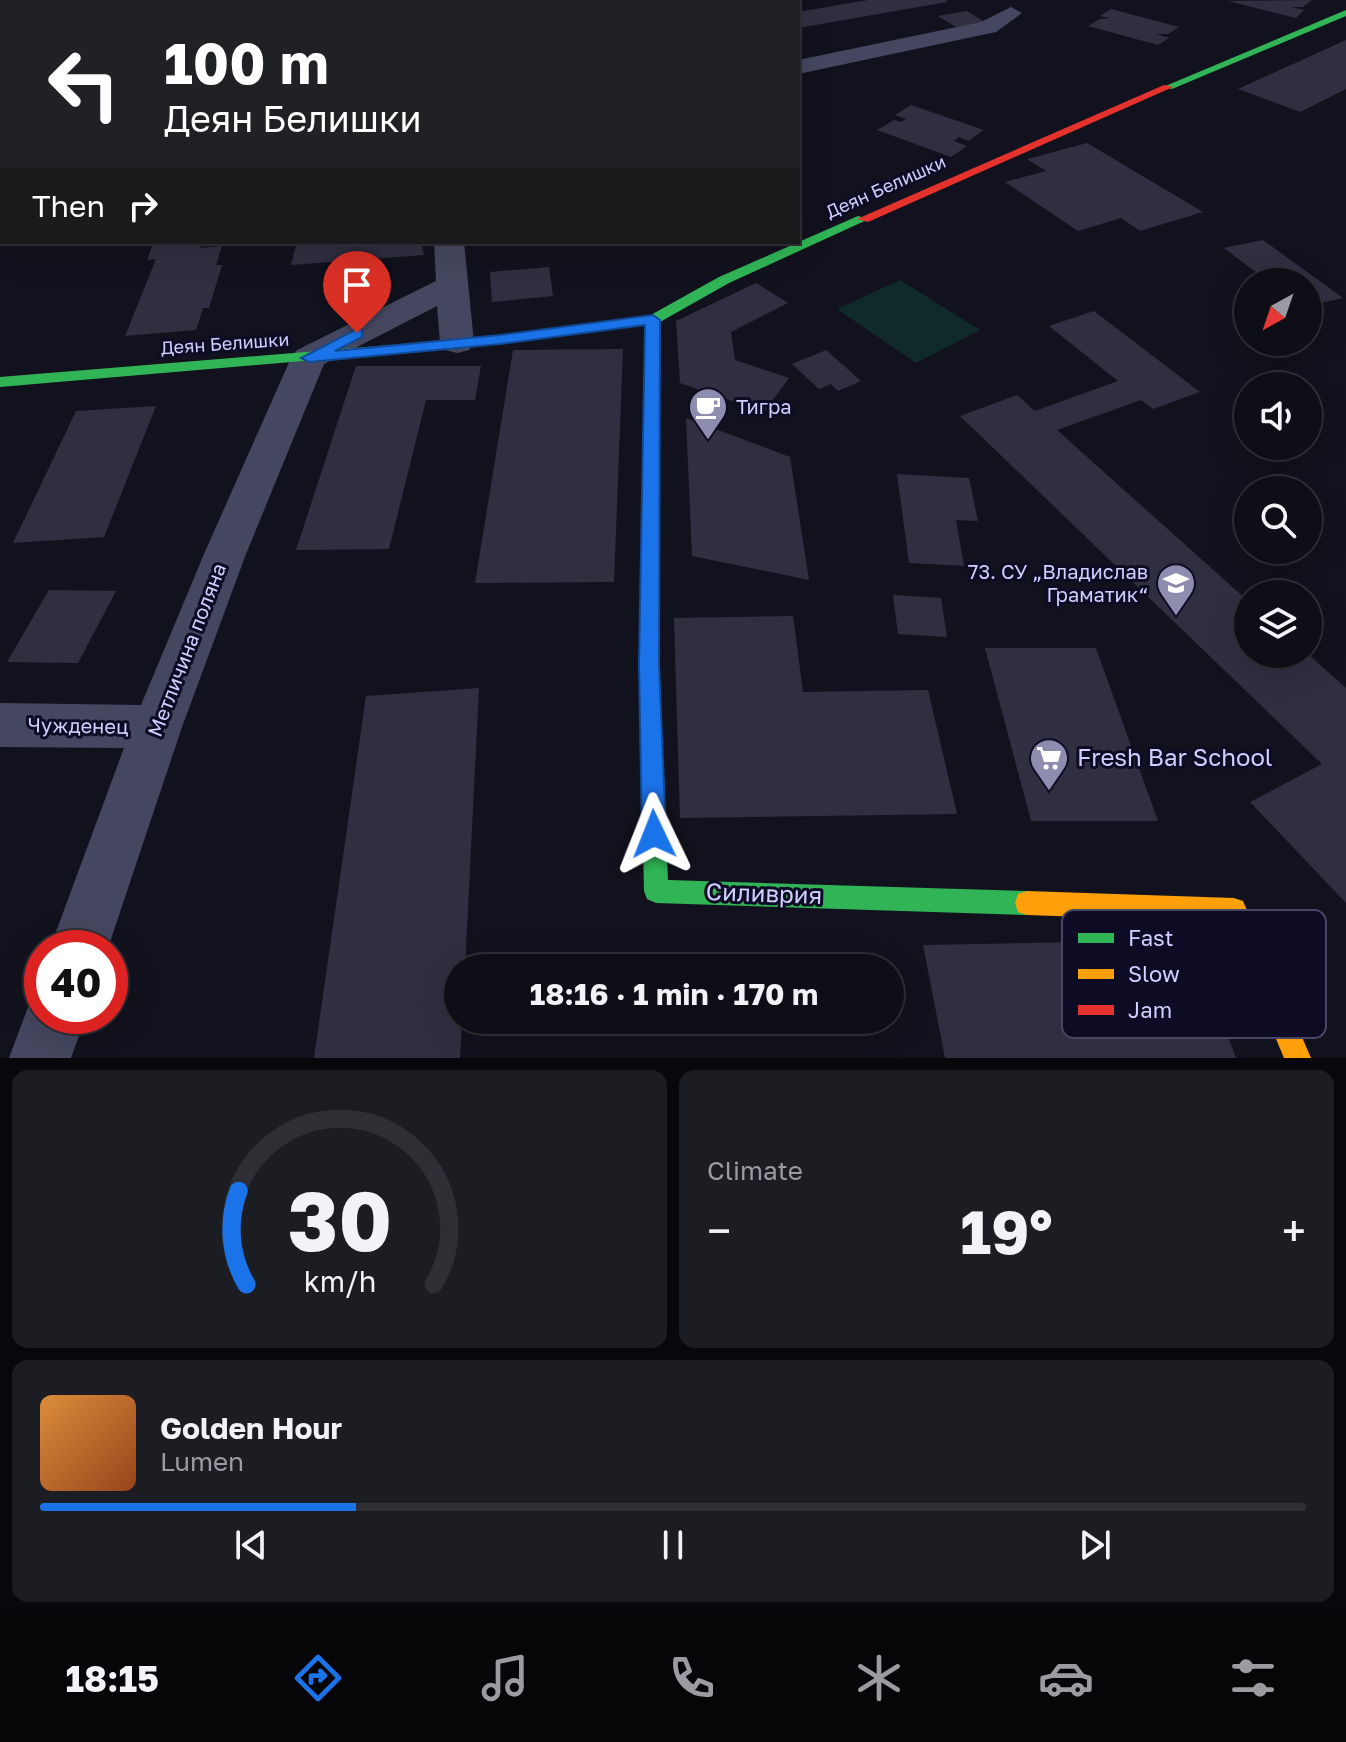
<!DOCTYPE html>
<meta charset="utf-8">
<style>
:root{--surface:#0e0e16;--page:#1c1c23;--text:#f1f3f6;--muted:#9b9ca1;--line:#2e2e35;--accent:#1a73e8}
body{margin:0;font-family:"Golos Text",sans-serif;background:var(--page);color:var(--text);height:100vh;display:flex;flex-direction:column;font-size:30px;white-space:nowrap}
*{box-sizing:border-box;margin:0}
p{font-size:26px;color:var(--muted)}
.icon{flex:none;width:44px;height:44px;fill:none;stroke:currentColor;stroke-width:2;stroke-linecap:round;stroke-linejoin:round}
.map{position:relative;height:1058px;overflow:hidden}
.details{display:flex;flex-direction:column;gap:12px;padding:12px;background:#08080c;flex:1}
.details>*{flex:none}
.guide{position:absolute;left:0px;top:0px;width:800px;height:244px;box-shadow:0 8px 32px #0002,0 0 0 2px var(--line);background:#202124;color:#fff;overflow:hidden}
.needle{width:52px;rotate:220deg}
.fabs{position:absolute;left:1234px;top:268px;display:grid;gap:16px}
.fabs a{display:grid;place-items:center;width:88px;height:88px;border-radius:50%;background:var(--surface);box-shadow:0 8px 32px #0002,0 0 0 2px var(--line);font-size:40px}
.speed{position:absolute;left:24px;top:930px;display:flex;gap:16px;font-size:40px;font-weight:700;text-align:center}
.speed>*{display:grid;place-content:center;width:104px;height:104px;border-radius:50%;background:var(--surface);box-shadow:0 8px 32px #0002,0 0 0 2px var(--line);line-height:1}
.speed .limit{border:12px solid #d22;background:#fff;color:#111}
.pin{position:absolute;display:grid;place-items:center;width:68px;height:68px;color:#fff;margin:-82px -34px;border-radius:50% 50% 50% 0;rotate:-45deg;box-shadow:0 0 8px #0007}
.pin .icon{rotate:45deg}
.me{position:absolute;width:88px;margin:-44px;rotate:358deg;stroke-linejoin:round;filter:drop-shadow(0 0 6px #0008)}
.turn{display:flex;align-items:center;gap:28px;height:168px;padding:0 32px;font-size:36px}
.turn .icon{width:104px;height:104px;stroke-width:2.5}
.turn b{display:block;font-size:56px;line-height:68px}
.then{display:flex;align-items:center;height:76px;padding:0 32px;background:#0003;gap:16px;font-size:30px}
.big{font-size:60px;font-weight:700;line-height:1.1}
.details .card{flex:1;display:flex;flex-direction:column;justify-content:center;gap:12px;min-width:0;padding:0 28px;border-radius:16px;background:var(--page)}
.details .dial{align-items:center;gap:0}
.dial svg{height:208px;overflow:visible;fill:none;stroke:var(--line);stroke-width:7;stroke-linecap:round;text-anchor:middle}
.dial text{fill:var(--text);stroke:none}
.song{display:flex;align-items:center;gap:24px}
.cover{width:96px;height:96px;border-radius:12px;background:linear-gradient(135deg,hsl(30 70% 55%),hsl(20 70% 35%))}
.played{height:8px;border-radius:4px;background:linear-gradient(90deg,var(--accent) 25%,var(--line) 25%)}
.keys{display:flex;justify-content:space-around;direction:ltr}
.heat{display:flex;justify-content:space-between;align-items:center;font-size:44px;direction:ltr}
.details .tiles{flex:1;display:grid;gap:12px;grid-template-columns:1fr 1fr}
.card:last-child{grid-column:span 2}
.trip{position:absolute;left:444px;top:954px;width:460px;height:80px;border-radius:40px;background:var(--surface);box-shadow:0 8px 32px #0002,0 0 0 2px var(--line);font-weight:700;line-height:80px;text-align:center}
.dock{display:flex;height:128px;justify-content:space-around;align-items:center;background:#060609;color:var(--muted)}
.dock .icon{width:56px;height:56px}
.dock .active{color:var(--accent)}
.dock b{font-size:36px;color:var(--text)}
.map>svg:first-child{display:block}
.green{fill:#0f2a28}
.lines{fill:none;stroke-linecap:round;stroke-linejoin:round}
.river{fill:#082344;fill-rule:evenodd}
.building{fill:#302f41}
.lane{fill:#454760;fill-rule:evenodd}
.street{fill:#454760;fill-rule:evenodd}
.fast{fill:#30b455;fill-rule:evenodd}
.slow{fill:#ff9f0a;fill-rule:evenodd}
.jam{fill:#e5322d;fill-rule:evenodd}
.route{fill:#1a73e8;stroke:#114b97;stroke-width:2}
.labels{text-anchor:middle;stroke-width:6;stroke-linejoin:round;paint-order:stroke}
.far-street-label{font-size:18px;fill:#d0cfff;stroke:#0e0c24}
.poi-label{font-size:20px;fill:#d0cfff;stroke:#0e0c24;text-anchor:start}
.street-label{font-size:20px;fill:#d0cfff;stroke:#0e0c24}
.near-poi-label{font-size:24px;fill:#d0cfff;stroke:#0e0c24;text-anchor:start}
.near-street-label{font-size:24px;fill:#d0cfff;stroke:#0e0c24}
.key{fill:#0e0c24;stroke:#484666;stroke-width:2}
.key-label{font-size:22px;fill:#d0cfff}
</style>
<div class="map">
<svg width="1346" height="1058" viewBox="0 0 1346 1058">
<rect width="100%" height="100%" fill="#12121e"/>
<g class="green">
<polygon points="0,0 198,0 2,2 0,112"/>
<polygon points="900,280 980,330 916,363 837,309"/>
</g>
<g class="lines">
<polygon class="river" points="11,0 71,0 10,2"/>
</g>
<g class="building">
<polygon points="868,0 947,0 947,2 798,28 798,12"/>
<polygon points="1312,0 1303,7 1291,7 1304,10 1296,18 1228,1"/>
<polygon points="1111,9 1179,27 1168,34 1156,34 1169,38 1158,45 1088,26 1100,19 1110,18 1100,16"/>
<polygon points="967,11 985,22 956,27 938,16"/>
<polygon points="1346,40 1346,89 1300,112 1238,89"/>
<polygon points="911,105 984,130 968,141 959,137 954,141 967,146 951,157 877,130 894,120 900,122 906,119 895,115"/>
<polygon points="1087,143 1203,212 1140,231 1121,218 1078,231 1005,182 1046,171 1027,159"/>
<polygon points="1263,240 1343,298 1308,306 1308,282 1269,282 1224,248"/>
<polygon points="186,242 185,245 202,244 200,248 222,246 216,265 222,265 209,308 203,308 196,330 125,336 156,259 147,260 153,244"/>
<polygon points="297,242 436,242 436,244 422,246 424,255 291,265"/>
<polygon points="549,267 553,296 492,302 490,272"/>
<polygon points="756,283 788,303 731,332 735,360 789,378 764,412 680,383 676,321"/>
<polygon points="1094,311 1200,392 1153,409 1141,400 1057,430 1248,601 1248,654 1308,654 1346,688 1346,903 1250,802 1322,764 960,416 1017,395 1035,411 1118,381 1049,326"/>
<polygon points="623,349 614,582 475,583 513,350"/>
<polygon points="826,350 861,381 838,391 831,384 819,389 792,364"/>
<polygon points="356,366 481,366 475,400 426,400 389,549 296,550"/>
<polygon points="156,406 104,537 13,543 76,411"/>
<polygon points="686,418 790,457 809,580 692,556"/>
<polygon points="897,474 969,478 978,521 956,520 964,566 909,563"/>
<polygon points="49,590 116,591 78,663 7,662"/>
<polygon points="893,595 941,598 947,637 898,634"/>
<polygon points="793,616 803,692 928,690 957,814 680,818 674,618"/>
<polygon points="985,648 1096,648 1158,821 1031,821"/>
<polygon points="479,688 465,968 458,968 458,1020 462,1020 460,1058 314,1058 366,696"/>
<polygon points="1192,940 1236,1058 945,1058 923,945"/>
</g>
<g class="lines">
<rect class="lane" x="0" y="88" width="2" height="8"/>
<g class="street">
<polygon points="1011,7 1022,13 996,32 798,74 798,60 981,22"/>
<polygon points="434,242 464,242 474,343 469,350 457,353 445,350 440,343 437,306 324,364 246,554 182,727 108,948 50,948 124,748 0,747 0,703 141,705 204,554 291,358 297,350 436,281"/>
<polygon points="42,991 42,1016 86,1016 71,1058 9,1058 33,994"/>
</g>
<g class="fast">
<polygon points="221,0 232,0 219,2"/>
<polygon points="585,0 607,0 583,2"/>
<polygon points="1346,10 1346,16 1172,89 1163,87"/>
<polygon points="858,216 869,219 729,283 660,322 659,664 668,880 1027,891 1036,894 1039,903 1036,912 1027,915 656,903 647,899 644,891 639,664 646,325 500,344 0,387 0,377 500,336 649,316 719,277"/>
</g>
<polygon class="slow" points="1027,891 1234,898 1243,901 1311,1058 1284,1058 1227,922 1027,915 1018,912 1015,903 1018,894"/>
<polygon class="jam" points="1164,85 1173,87 868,222 857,219"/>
</g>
<polygon class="route" points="653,315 660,320 659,664 666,834 662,842 654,845 646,842 642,834 639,664 645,325 500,344 309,362 301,358 357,329 362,330 362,337 335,351 500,335"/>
<defs>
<g id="cafe-pin" transform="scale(2)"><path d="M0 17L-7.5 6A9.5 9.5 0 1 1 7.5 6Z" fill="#8e8db0" stroke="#0e0c24"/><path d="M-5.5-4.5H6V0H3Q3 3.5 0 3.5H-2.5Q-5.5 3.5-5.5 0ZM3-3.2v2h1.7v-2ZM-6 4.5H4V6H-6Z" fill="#fff"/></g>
<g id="school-pin" transform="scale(2)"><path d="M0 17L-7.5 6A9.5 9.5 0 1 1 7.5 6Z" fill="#8e8db0" stroke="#0e0c24"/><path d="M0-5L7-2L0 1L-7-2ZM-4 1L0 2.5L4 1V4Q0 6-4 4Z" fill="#fff"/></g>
<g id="supermarket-pin" transform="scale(2)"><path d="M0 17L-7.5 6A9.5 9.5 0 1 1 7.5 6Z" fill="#8e8db0" stroke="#0e0c24"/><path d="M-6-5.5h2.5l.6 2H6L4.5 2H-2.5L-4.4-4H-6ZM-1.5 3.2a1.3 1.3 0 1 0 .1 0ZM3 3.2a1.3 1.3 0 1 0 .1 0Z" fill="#fff"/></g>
</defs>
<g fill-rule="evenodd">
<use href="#cafe-pin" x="708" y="407"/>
<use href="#school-pin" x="1176" y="583"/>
<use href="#supermarket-pin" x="1049" y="758"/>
</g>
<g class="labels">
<g class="far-street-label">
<text transform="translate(886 187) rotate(-24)" y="6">Деян Белишки</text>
<text transform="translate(225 344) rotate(-4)" y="6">Деян Белишки</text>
</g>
<g class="poi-label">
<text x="736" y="414">Тигра</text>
<text x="1148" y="579" text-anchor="end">73. СУ „Владислав<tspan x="1148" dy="23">Граматик“</tspan></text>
</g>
<g class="street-label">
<text transform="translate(187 650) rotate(-69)" y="7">Метличина поляна</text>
<text transform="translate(78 726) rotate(1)" y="7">Чужденец</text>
</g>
<g class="near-poi-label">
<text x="1077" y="766">Fresh Bar School</text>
</g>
<g class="near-street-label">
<text transform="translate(764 894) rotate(2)" y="8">Силиврия</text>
</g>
</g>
<rect x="1062" y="910" width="264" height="128" rx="12" class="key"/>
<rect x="1078" y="933" width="36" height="10" fill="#30b455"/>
<rect x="1078" y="969" width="36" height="10" fill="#ff9f0a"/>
<rect x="1078" y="1005" width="36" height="10" fill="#e5322d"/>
<g class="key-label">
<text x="1128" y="946">Fast</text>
<text x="1128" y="982">Slow</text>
<text x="1128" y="1018">Jam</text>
</g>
</svg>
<div class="fabs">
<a><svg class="needle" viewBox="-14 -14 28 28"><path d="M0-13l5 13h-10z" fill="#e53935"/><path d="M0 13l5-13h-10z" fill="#9b9ca1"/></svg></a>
<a><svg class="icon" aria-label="sound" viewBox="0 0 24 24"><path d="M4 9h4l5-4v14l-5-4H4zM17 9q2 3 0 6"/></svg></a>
<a><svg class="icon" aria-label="search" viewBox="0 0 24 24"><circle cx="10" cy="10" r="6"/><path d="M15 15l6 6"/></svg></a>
<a><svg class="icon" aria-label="layers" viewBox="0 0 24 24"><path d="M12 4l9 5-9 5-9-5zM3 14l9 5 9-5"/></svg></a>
</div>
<div class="speed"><div class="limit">40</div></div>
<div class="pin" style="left:357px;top:333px;background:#d93025"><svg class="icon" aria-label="arrive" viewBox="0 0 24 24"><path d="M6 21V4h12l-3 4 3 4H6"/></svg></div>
<svg class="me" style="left:654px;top:834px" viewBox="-20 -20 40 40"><path d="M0-17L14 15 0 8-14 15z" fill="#1a73e8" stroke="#fff" stroke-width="4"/></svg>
<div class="trip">18:16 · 1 min · 170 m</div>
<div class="guide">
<div class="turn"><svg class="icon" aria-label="left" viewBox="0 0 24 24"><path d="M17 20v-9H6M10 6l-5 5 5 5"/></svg><div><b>100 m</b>Деян Белишки</div></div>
<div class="then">Then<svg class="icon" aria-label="right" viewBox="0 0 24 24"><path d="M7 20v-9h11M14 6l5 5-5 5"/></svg></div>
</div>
</div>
<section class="details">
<div class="tiles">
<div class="card dial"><svg viewBox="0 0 100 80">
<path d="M14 69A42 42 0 1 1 86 69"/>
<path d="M14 69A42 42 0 0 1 11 33" stroke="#1a73e8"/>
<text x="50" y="56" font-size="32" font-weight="700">30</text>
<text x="50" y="72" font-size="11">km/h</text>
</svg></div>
<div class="card"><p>Climate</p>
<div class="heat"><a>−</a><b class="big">19°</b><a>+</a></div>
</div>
<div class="card">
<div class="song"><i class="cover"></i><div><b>Golden Hour</b><p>Lumen</p></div></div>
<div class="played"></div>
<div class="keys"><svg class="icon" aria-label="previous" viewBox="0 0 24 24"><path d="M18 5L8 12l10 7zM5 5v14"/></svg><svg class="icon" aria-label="pause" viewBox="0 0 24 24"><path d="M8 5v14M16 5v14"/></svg><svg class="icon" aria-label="next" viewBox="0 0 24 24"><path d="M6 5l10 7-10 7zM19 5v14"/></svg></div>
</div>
</div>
</section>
<nav class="dock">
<b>18:15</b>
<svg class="icon active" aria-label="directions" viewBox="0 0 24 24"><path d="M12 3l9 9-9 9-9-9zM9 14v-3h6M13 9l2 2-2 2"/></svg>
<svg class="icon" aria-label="music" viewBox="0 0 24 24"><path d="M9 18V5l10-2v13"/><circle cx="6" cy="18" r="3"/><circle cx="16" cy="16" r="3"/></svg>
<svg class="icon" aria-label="phone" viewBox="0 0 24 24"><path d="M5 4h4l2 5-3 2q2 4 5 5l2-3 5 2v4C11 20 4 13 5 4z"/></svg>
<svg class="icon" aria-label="climate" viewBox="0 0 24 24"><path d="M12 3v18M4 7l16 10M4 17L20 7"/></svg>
<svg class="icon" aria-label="car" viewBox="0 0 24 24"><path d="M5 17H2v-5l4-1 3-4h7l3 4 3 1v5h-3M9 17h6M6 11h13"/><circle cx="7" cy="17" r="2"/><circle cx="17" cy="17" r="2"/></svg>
<svg class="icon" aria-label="filters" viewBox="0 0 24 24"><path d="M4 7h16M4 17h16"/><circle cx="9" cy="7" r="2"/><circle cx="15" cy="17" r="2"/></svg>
</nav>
